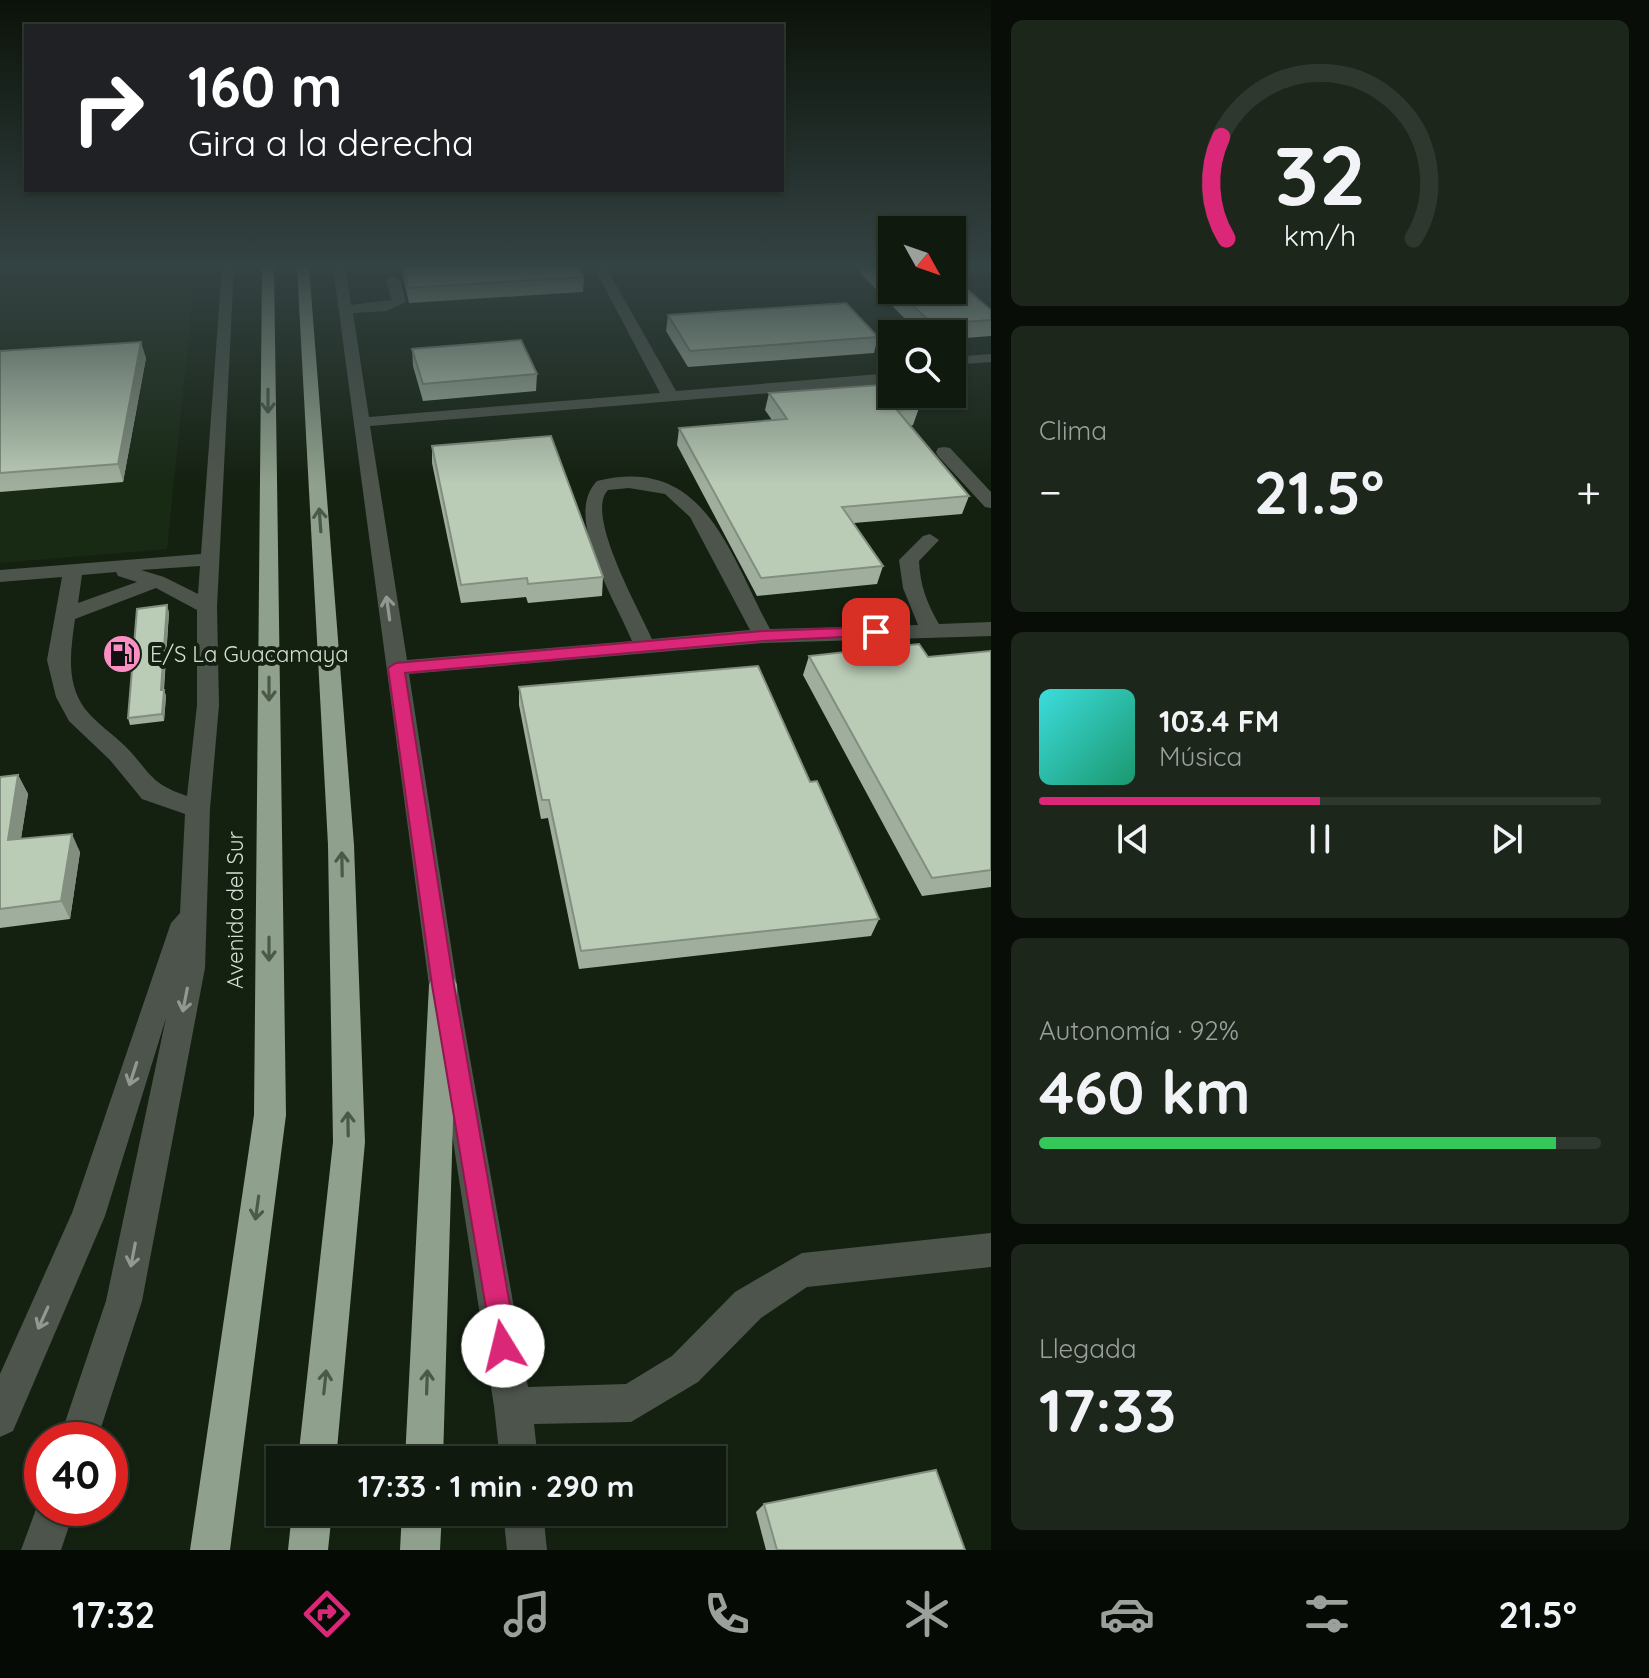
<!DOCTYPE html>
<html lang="es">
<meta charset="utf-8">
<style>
:root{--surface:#0f190d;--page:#1d261b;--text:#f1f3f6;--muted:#9ba09d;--line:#2f382e;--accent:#db2777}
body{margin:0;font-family:Quicksand,sans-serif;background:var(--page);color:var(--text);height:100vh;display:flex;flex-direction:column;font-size:30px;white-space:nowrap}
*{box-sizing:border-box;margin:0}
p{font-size:26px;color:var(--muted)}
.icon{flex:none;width:44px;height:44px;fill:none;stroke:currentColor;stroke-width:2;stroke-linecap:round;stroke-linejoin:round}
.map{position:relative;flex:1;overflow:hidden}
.side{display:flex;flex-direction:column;gap:20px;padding:20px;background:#080e07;width:658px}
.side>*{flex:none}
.hud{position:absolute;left:24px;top:24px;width:760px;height:168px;border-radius:0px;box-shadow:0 2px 6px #0004,0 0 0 2px var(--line);background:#202124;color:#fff;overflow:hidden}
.needle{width:52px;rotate:130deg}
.buttons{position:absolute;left:878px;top:216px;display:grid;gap:16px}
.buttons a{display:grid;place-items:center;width:88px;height:88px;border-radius:0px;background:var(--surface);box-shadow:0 2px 6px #0004,0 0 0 2px var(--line);font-size:40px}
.speed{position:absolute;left:24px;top:1422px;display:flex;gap:16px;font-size:40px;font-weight:700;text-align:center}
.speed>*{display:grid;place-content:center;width:104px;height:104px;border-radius:50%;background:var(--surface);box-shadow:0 2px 6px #0004,0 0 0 2px var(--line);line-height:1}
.speed .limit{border:12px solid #d22;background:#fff;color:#111}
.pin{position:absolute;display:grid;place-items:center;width:68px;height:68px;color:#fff;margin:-34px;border-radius:16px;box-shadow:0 4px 12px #0006}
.me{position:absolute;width:88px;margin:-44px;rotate:351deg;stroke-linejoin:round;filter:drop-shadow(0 0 6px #0008)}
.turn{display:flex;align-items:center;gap:28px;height:168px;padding:0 32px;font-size:36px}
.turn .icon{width:104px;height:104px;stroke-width:2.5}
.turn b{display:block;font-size:56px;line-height:68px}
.big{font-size:60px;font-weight:800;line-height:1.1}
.side .tile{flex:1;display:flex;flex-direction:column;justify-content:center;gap:12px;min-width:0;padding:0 28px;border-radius:12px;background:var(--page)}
.side .dial{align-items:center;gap:0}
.dial svg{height:208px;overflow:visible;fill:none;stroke:var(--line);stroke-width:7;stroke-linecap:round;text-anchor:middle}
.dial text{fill:var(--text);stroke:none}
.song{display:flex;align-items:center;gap:24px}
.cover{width:96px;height:96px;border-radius:12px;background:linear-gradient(135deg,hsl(180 70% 55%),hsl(160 70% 35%))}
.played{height:8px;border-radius:4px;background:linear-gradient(90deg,var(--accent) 50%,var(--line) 50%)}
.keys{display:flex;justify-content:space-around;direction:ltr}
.heat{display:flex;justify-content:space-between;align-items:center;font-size:44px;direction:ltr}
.charge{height:12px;border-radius:6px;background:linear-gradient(90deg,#34c759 92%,var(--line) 0)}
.trip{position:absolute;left:266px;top:1446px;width:460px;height:80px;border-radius:0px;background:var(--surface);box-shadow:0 2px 6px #0004,0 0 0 2px var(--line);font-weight:800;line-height:80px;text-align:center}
.tab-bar{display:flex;height:128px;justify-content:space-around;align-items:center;background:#060a05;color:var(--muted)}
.tab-bar .icon{width:56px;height:56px}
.tab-bar .on{color:var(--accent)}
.tab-bar b{font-size:36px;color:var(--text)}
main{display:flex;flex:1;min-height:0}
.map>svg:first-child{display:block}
.built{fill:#182914}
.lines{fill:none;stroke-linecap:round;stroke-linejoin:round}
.minor{fill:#4d544c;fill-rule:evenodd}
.highway{fill:#8fa08c;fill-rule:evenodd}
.wall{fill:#a0af9d}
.shaded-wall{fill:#828e7f}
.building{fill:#bacbb6;stroke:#828e7f;stroke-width:2}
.oneway{stroke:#4b5a48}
.oneway2{stroke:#919990}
.route{fill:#db2777;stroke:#8e194d;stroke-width:2}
.labels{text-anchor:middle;stroke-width:8;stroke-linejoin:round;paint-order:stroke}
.poi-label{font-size:22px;fill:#d5ded4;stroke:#142111;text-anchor:start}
.street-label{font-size:22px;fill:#d5ded4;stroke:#142111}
</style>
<main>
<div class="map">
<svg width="991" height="1550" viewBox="0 0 991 1550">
<rect width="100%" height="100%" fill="#142111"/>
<polygon class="built" points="0,267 196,267 167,549 0,563"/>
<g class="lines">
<g class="minor">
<path d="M222 267H234L217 607 219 705 210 809 205 968 142 1301 97 1440H59L106 1301 166 1018 105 1216 13 1431 0 1437V1374L72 1213 171 923 180 913 185 814 142 799 110 760 69 721 56 697 47 660 62 577 0 582V570L201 554ZM200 566 198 594 164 577 141 570ZM116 572 118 576 137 582 78 603 82 575ZM156 588 197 610V705L187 796C149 783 152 774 126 747 113 734 96 723 85 709 65 682 71 649 75 619Z"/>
<path d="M333 267H345L351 305 392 300 386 280 393 276 400 280 406 302 387 311 353 313 369 417 660 393 594 267H606L676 391 892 373V383L370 426 407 660 632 641C616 602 562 516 597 481 705 454 729 554 770 629L918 625 903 588 899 560 923 536 930 534 939 540 919 561C920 585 927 604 939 624L991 622V636L763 643 409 674 457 985 528 1387 626 1384 672 1356 735 1292 802 1253 991 1233V1267L807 1287 761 1318 698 1382 631 1422 534 1424 538 1460H500L494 1406 429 985ZM629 488 665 494 690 517 750 630 652 639C640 611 584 514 608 490Z"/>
<polygon points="991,354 991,362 952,365 952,357"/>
<polygon points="944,447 950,448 991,492 991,508 985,507 938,456 936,452 938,448"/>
<polygon points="42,1493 42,1508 75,1508 61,1550 21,1550"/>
<polygon points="503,1512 543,1512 547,1550 507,1550"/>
</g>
<g class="highway">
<polygon points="262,267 274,267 286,1115 230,1550 190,1550 254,1115"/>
<polygon points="297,267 309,267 354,845 365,1142 336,1460 298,1460 333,1142 328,845"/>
<polygon points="443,973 453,976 457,985 443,1460 405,1460 429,985 433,976"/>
<polygon points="292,1512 332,1512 328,1550 288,1550"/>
<polygon points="402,1512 442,1512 440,1550 400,1550"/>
</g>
</g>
<g class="wall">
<polygon points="401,267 579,267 584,277 583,292 409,303"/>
<polygon points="862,267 892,267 892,290 952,290 991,310 991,336 952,339 952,334 920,334 860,273"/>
<polygon points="668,315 878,337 874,353 688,367 666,331"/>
<polygon points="412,349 537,374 536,391 423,401 413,366"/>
<polygon points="0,351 146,358 123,482 0,492"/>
<polygon points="769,393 919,408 913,425 910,426 969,496 962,514 854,523 883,566 877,584 757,596 677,445 679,428 772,420 765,410"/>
<polygon points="432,446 603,577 602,596 528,603 526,597 461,603 432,463"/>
<polygon points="169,612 164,690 166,696 164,721 130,725 128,718"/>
<polygon points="991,651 991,887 922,896 803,675 809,656 928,657"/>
<polygon points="519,687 810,782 879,919 871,936 579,969 548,818 541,819 519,705"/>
<polygon points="18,775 28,794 21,838 80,852 70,919 0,928 0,777"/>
<polygon points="764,1504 965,1550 766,1550 756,1512"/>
</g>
<g class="shaded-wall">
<polygon points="141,342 146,358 123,482 118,464"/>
<polygon points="167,605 169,612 163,697 161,690"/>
<polygon points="164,690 166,696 164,721 162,714"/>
<polygon points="18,775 28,794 18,858 8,840"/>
<polygon points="72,834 80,852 70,919 61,901"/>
</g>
<g class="building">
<polygon points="403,267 579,267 584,277 408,288"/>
<polygon points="873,267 892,267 892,285"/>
<polygon points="952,276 991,310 991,320 932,324 897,290 952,290"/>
<polygon points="846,303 878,337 690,351 668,315"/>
<polygon points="521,340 537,374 423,384 412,349"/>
<polygon points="141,342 118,464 0,473 0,351"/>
<polygon points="892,384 892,394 906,394 919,408 897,410 969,496 842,507 883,566 761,578 679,428 787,419 769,393"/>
<polygon points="551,436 603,577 528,584 527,578 461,585 432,446"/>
<polygon points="167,605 161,690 164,690 162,714 128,718 137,609"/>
<polygon points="919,644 928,657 991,651 991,870 932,878 809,656"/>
<polygon points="758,666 810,782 817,781 879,919 581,951 549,800 542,800 519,687"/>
<polygon points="18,775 8,840 72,834 61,901 0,909 0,777"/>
<polygon points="936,1470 965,1550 777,1550 764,1504"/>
</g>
<defs><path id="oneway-shaft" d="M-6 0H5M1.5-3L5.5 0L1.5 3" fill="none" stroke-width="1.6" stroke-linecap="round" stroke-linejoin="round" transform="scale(2)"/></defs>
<g class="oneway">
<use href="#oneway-shaft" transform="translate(268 401) rotate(90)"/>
<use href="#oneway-shaft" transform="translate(320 520) rotate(-94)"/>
<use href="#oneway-shaft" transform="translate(269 689) rotate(90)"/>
<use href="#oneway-shaft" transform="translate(342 864) rotate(-91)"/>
<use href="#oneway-shaft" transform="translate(269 949) rotate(90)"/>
<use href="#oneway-shaft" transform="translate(348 1124) rotate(-91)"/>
<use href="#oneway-shaft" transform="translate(257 1208) rotate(98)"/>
<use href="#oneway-shaft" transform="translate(325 1382) rotate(-84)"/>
<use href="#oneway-shaft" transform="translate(427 1382) rotate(-88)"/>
</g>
<g class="oneway2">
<use href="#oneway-shaft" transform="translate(388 608) rotate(-98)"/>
<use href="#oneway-shaft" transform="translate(185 1000) rotate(101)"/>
<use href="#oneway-shaft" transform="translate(133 1074) rotate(108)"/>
<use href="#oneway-shaft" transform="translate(133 1255) rotate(101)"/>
<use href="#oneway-shaft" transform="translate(43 1318) rotate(114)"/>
</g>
<linearGradient id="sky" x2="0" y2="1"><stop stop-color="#0b1209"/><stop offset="0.55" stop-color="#344343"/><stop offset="1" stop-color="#344343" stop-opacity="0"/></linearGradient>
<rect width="991" height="484" fill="url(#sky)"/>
<polygon class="route" points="876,627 882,628 882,635 763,641 405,673 454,985 517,1346 513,1356 503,1360 494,1356 432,985 388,668 396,663 763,631"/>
<defs>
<g id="fuel-disc" transform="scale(2)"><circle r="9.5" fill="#fb8fc4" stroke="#142111"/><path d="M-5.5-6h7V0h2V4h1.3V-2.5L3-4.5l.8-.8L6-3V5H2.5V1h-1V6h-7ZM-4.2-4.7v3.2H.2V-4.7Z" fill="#111"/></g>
</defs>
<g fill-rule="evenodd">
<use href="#fuel-disc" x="122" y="654"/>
</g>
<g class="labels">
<g class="poi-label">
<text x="150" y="662">E/S La Guacamaya</text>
</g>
<g class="street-label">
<text transform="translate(235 910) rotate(-90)" y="8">Avenida del Sur</text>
</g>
</g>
</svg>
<div class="buttons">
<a><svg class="needle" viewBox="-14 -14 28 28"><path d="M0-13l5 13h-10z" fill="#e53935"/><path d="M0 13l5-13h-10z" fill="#9ba09d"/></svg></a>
<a><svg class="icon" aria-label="search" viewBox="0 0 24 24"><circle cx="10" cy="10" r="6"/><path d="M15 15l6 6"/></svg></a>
</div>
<div class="speed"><div class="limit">40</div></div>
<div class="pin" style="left:876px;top:632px;background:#d93025"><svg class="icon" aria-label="arrive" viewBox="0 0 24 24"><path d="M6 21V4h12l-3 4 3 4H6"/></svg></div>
<svg class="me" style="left:503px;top:1346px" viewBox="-20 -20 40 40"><circle r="19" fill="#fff"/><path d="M0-13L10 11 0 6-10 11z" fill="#db2777"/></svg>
<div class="trip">17:33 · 1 min · 290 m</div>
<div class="hud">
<div class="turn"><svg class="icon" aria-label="right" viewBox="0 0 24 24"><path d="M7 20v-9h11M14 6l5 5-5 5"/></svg><div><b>160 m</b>Gira a la derecha</div></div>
</div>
</div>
<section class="side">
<div class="tile dial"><svg viewBox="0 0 100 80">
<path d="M14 69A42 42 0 1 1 86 69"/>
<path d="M14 69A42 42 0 0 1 12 30" stroke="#db2777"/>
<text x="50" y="56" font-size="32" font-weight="700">32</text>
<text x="50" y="72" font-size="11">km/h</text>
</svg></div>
<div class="tile"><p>Clima</p>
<div class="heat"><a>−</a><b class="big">21.5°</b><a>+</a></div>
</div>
<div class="tile">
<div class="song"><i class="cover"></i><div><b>103.4 FM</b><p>Música</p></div></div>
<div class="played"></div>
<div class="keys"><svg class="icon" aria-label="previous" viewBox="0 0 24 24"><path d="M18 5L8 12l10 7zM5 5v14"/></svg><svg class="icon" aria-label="pause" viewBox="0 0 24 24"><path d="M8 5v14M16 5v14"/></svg><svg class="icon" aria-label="next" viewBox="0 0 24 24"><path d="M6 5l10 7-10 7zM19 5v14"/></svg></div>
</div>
<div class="tile"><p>Autonomía · 92%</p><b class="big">460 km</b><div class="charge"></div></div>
<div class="tile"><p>Llegada</p><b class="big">17:33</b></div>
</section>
</main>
<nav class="tab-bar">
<b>17:32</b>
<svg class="icon on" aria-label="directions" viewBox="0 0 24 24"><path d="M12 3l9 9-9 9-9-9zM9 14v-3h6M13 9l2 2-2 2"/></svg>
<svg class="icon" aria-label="music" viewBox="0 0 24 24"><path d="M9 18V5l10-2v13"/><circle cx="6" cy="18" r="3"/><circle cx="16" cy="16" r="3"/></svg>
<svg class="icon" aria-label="phone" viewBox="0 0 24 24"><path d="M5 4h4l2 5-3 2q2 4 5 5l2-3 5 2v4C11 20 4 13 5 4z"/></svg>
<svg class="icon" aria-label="climate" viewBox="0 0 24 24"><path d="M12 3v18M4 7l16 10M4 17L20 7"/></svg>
<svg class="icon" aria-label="car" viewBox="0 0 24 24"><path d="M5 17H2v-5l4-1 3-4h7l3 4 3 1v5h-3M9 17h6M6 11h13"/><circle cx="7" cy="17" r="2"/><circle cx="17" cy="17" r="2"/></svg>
<svg class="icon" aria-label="filters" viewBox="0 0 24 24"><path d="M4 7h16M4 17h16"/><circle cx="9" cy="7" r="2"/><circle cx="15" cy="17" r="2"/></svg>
<b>21.5°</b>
</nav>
